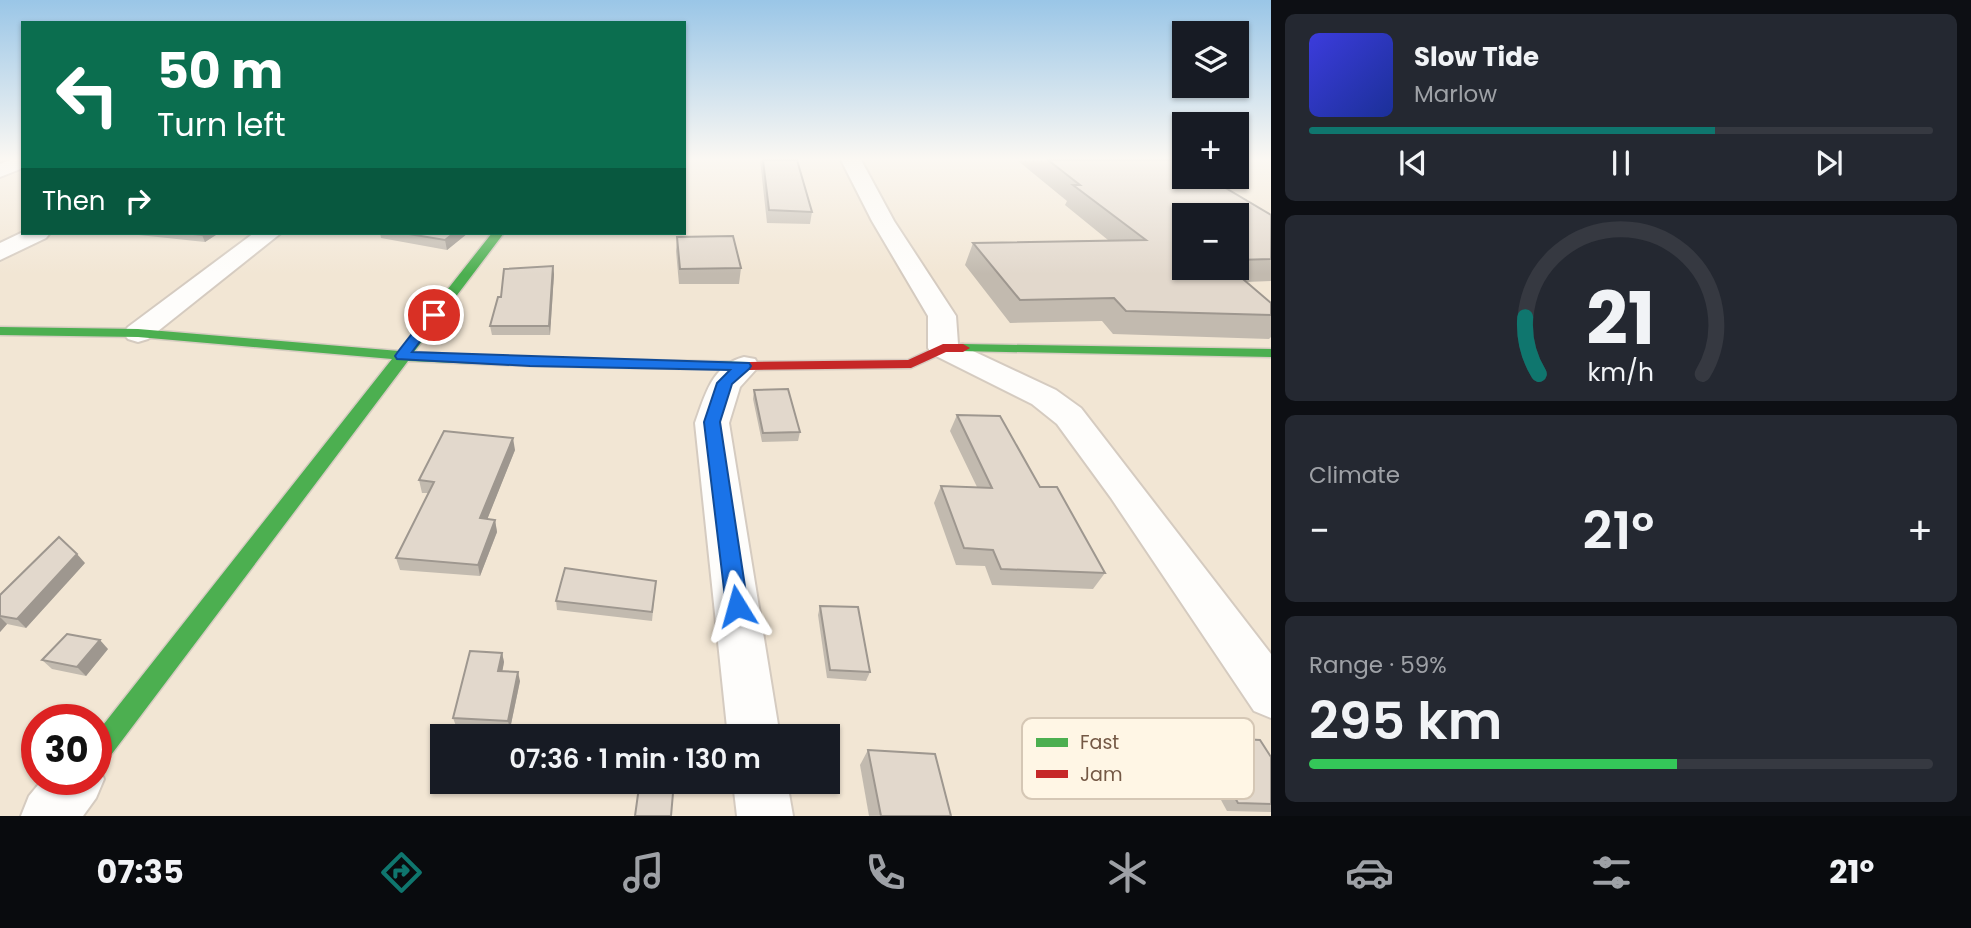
<!DOCTYPE html>
<meta charset="utf-8">
<style>
:root{--surface:#171b24;--page:#242831;--text:#f1f3f6;--muted:#9ea1a6;--line:#363941;--accent:#0f766e}
body{margin:0;font-family:Poppins,sans-serif;background:var(--page);color:var(--text);height:100vh;display:flex;flex-direction:column;font-size:26px;white-space:nowrap}
*{box-sizing:border-box;margin:0}
p{font-size:23px;color:var(--muted)}
.icon{flex:none;width:38px;height:38px;fill:none;stroke:currentColor;stroke-width:2;stroke-linecap:round;stroke-linejoin:round}
.map{position:relative;flex:1;overflow:hidden}
.details{display:flex;flex-direction:column;gap:14px;padding:14px;background:#0d0f14;width:700px}
.details>*{flex:none}
.top-card{position:absolute;left:21px;top:21px;width:665px;height:214px;border-radius:0px;box-shadow:0 2px 5px #0004;background:#0b6e4f;color:#fff;overflow:hidden}
.fabs{position:absolute;left:1172px;top:21px;display:grid;gap:14px}
.fabs a{display:grid;place-items:center;width:77px;height:77px;border-radius:0px;background:var(--surface);box-shadow:0 2px 5px #0004;font-size:35px}
.speed{position:absolute;left:21px;top:704px;display:flex;gap:14px;font-size:35px;font-weight:700;text-align:center}
.speed>*{display:grid;place-content:center;width:91px;height:91px;border-radius:50%;background:var(--surface);box-shadow:0 2px 5px #0004;line-height:1}
.speed .limit{border:10px solid #d22;background:#fff;color:#111}
.pin{position:absolute;display:grid;place-items:center;width:60px;height:60px;color:#fff;margin:-30px;border:4px solid #fff;border-radius:50%;box-shadow:0 2px 7px #0007}
.me{position:absolute;width:77px;margin:-38px;rotate:352deg;stroke-linejoin:round;filter:drop-shadow(0 0 5px #0008)}
.turn{display:flex;align-items:center;gap:24px;height:147px;padding:0 21px;font-size:32px}
.turn .icon{width:91px;height:91px;stroke-width:2.5}
.turn b{display:block;font-size:49px;line-height:60px}
.then{display:flex;align-items:center;height:66px;padding:0 21px;background:#0003;gap:14px;font-size:26px}
.big{font-size:52px;font-weight:600;line-height:1.1}
.details .card{flex:1;display:flex;flex-direction:column;justify-content:center;gap:10px;min-width:0;padding:0 24px;border-radius:10px;background:var(--page)}
.details .dial{align-items:center;gap:0}
.dial svg{height:182px;overflow:visible;fill:none;stroke:var(--line);stroke-width:7;stroke-linecap:round;text-anchor:middle}
.dial text{fill:var(--text);stroke:none}
.song{display:flex;align-items:center;gap:21px}
.cover{width:84px;height:84px;border-radius:10px;background:linear-gradient(135deg,hsl(240 70% 55%),hsl(230 70% 35%))}
.played{height:7px;border-radius:4px;background:linear-gradient(90deg,var(--accent) 65%,var(--line) 65%)}
.keys{display:flex;justify-content:space-around;direction:ltr}
.heat{display:flex;justify-content:space-between;align-items:center;font-size:38px;direction:ltr}
.charge{height:10px;border-radius:5px;background:linear-gradient(90deg,#34c759 59%,var(--line) 0)}
.trip{position:absolute;left:430px;top:724px;width:410px;height:70px;border-radius:0px;background:var(--surface);box-shadow:0 2px 5px #0004;font-weight:600;line-height:70px;text-align:center}
.dock{display:flex;height:112px;justify-content:space-around;align-items:center;background:#090b0e;color:var(--muted)}
.dock .icon{width:49px;height:49px}
.dock .selected{color:var(--accent)}
.dock b{font-size:32px;color:var(--text)}
main{display:flex;flex:1;min-height:0}
.map>svg:first-child{display:block}
.residential{fill:#f2e6d4;fill-rule:evenodd}
.lines{fill:none;stroke-linecap:round;stroke-linejoin:round}
.street-casing{stroke:#d5cbc0;stroke-width:4}
.fast-casing{stroke:#d6ccc1;stroke-width:3}
.jam-casing{stroke:#d6ccc1;stroke-width:3}
.street{fill:#fefdfb;fill-rule:evenodd}
.fast{fill:#4caf50;fill-rule:evenodd}
.jam{fill:#c62828;fill-rule:evenodd}
.wall{fill:#c2baaf;fill-rule:evenodd}
.shaded-wall{fill:#9e978f}
.building{fill:#e2d8cc;stroke:#9e978f;stroke-width:2}
.route{fill:#1a73e8;stroke:#114b97;stroke-width:2}
.key{fill:#fff6e5;stroke:#d5c7b5;stroke-width:2}
.key-label{font-size:19px;fill:#745845}
</style>
<main>
<div class="map">
<svg width="1271" height="816" viewBox="0 0 1271 816">
<rect width="100%" height="100%" fill="#f6f0e4"/>
<path class="residential" d="M0 160H23V233H684V160H1185V177H1237V160H1271V816H0ZM1185 215H1237V268H1185ZM37 719H96V779H37ZM443 737H828V782H443Z"/>
<g class="lines">
<g class="street-casing">
<g id="street">
<polygon points="9,160 23,160 23,168 0,177 0,164"/>
<polygon points="841,160 861,160 894,221 956,316 958,344 1056,390 1081,408 1271,654 1271,718 1254,711 1111,498 1057,424 1032,404 932,354 928,348 928,316 872,221"/>
<polygon points="23,232 50,233 46,238 0,260 0,243"/>
<polygon points="254,233 281,233 148,339 138,342 128,339 123,333 128,327"/>
<path d="M744 357 755 359 759 366 740 387 729 423 780 737H728L695 423C705 395 712 365 744 357Z"/>
<polygon points="96,761 104,779 96,798 83,816 21,816 29,796 43,779 96,779"/>
<polygon points="733,782 787,782 793,816 737,816"/>
</g>
</g>
<g class="fast-casing">
<g id="fast">
<polygon points="492,233 504,233 414,352 530,358 749,362 756,366 749,370 530,366 408,361 105,763 96,766 96,734 392,359 138,337 0,335 0,327 138,329 399,351"/>
<polygon points="963,344 1271,349 1271,357 958,351 956,348 958,345"/>
</g>
</g>
<g class="jam-casing">
<polygon id="jam" points="943,344 963,344 970,348 963,352 946,352 911,368 749,370 742,366 749,362 908,360"/>
</g>
<use href="#street" class="street"/>
<use href="#fast" class="fast"/>
<use href="#jam" class="jam"/>
</g>
<g class="wall">
<polygon points="760,160 797,160 812,212 810,224 767,223"/>
<path d="M1017 160H1178L1271 215V281L1246 282 1271 303V337L1269 339 1113 334 1102 321 1010 323 965 265 973 243 1108 240 1065 205 1067 201ZM1237 215V268H1185Z"/>
<polygon points="120,233 219,233 205,242"/>
<polygon points="380,233 468,233 447,250 381,238"/>
<polygon points="677,237 741,268 739,284 679,284 676,251"/>
<polygon points="554,274 550,335 492,335 490,326 501,297"/>
<polygon points="754,390 800,432 798,441 762,442 753,399"/>
<polygon points="957,415 1040,487 1105,573 1093,589 992,585 985,566 956,565 934,503 941,486 977,487 950,431"/>
<polygon points="515,450 487,519 495,520 497,532 480,576 400,570 396,558 429,493 422,493 419,480"/>
<polygon points="85,563 26,628 7,624 0,632 0,595"/>
<polygon points="656,581 652,621 557,610 556,601"/>
<polygon points="820,606 870,672 866,681 827,678 818,615"/>
<polygon points="108,649 86,676 52,669 42,660"/>
<polygon points="502,653 504,662 502,671 520,681 510,729 456,726 453,718"/>
<polygon points="1201,737 1271,757 1271,812 1227,811 1191,745"/>
<polygon points="868,750 951,816 869,816 860,765"/>
</g>
<g class="shaded-wall">
<polygon points="205,233 219,233 205,242 202,235"/>
<polygon points="454,233 468,233 447,250 445,240"/>
<polygon points="553,266 554,274 550,335 549,326"/>
<polygon points="513,438 515,450 483,530 480,518"/>
<polygon points="495,520 497,532 480,576 478,565"/>
<polygon points="77,554 85,563 26,628 17,619"/>
<polygon points="0,617 7,624 0,632"/>
<polygon points="100,640 108,649 86,676 77,667"/>
<polygon points="502,653 504,662 501,679 498,671"/>
<polygon points="518,672 520,681 510,729 508,721"/>
</g>
<g class="building">
<polygon points="763,160 797,160 812,212 769,210"/>
<polygon points="1048,160 1178,160 1185,164 1185,177 1207,177 1271,215 1271,259 1237,260 1237,215 1185,215 1185,268 1230,268 1271,303 1271,315 1126,311 1114,298 1020,300 973,243 1146,240 1073,185 1080,185"/>
<polygon points="184,233 205,233 202,235"/>
<polygon points="403,233 454,233 445,240"/>
<polygon points="733,236 741,268 680,269 677,237"/>
<polygon points="553,266 549,326 490,326 498,297 501,297 504,269"/>
<polygon points="788,389 800,432 763,433 754,390"/>
<polygon points="957,415 1000,416 1040,487 1057,487 1105,573 1001,569 993,550 964,548 941,486 992,488"/>
<polygon points="444,431 513,438 480,518 495,520 478,565 396,558 434,482 419,480"/>
<polygon points="59,537 77,554 17,619 0,616 0,595"/>
<polygon points="565,568 656,581 652,612 556,601"/>
<polygon points="820,606 858,607 870,672 830,670"/>
<polygon points="67,634 100,640 77,667 42,660"/>
<polygon points="470,651 502,653 498,671 518,672 508,721 453,718"/>
<polygon points="1201,737 1260,740 1271,757 1271,804 1238,803"/>
<polygon points="868,750 935,754 951,816 881,816"/>
<polygon points="639,787 673,793 671,816 635,816"/>
</g>
<linearGradient id="sky" x2="0" y2="1"><stop stop-color="#9ac6e7"/><stop offset="0.58" stop-color="#fbf8f3"/><stop offset="1" stop-color="#fbf8f3" stop-opacity="0"/></linearGradient>
<rect width="1271" height="274" fill="url(#sky)"/>
<polygon class="route" points="434,311 440,315 412,352 749,363 751,366 749,369 732,384 720,422 748,606 744,612 737,615 729,612 726,606 704,422 717,383 730,370 530,366 397,359 395,356 397,353 429,312"/>
<rect x="1022" y="718" width="232" height="81" rx="10" class="key"/>
<rect x="1036" y="738" width="32" height="9" fill="#4caf50"/>
<rect x="1036" y="770" width="32" height="8" fill="#c62828"/>
<g class="key-label">
<text x="1080" y="749">Fast</text>
<text x="1080" y="781">Jam</text>
</g>
</svg>
<div class="fabs">
<a><svg class="icon" aria-label="layers" viewBox="0 0 24 24"><path d="M12 4l9 5-9 5-9-5zM3 14l9 5 9-5"/></svg></a>
<a>+</a>
<a>−</a>
</div>
<div class="speed"><div class="limit">30</div></div>
<div class="pin" style="left:434px;top:315px;background:#d93025"><svg class="icon" aria-label="arrive" viewBox="0 0 24 24"><path d="M6 21V4h12l-3 4 3 4H6"/></svg></div>
<svg class="me" style="left:737px;top:606px" viewBox="-20 -20 40 40"><path d="M0-17L14 15 0 8-14 15z" fill="#1a73e8" stroke="#fff" stroke-width="4"/></svg>
<div class="trip">07:36 · 1 min · 130 m</div>
<div class="top-card">
<div class="turn"><svg class="icon" aria-label="left" viewBox="0 0 24 24"><path d="M17 20v-9H6M10 6l-5 5 5 5"/></svg><div><b>50 m</b>Turn left</div></div>
<div class="then">Then<svg class="icon" aria-label="right" viewBox="0 0 24 24"><path d="M7 20v-9h11M14 6l5 5-5 5"/></svg></div>
</div>
</div>
<section class="details">
<div class="card">
<div class="song"><i class="cover"></i><div><b>Slow Tide</b><p>Marlow</p></div></div>
<div class="played"></div>
<div class="keys"><svg class="icon" aria-label="previous" viewBox="0 0 24 24"><path d="M18 5L8 12l10 7zM5 5v14"/></svg><svg class="icon" aria-label="pause" viewBox="0 0 24 24"><path d="M8 5v14M16 5v14"/></svg><svg class="icon" aria-label="next" viewBox="0 0 24 24"><path d="M6 5l10 7-10 7zM19 5v14"/></svg></div>
</div>
<div class="card dial"><svg viewBox="0 0 100 80">
<path d="M14 69A42 42 0 1 1 86 69"/>
<path d="M14 69A42 42 0 0 1 8 44" stroke="#0f766e"/>
<text x="50" y="56" font-size="32" font-weight="700">21</text>
<text x="50" y="72" font-size="11">km/h</text>
</svg></div>
<div class="card"><p>Climate</p>
<div class="heat"><a>−</a><b class="big">21°</b><a>+</a></div>
</div>
<div class="card"><p>Range · 59%</p><b class="big">295 km</b><div class="charge"></div></div>
</section>
</main>
<nav class="dock">
<b>07:35</b>
<svg class="icon selected" aria-label="directions" viewBox="0 0 24 24"><path d="M12 3l9 9-9 9-9-9zM9 14v-3h6M13 9l2 2-2 2"/></svg>
<svg class="icon" aria-label="music" viewBox="0 0 24 24"><path d="M9 18V5l10-2v13"/><circle cx="6" cy="18" r="3"/><circle cx="16" cy="16" r="3"/></svg>
<svg class="icon" aria-label="phone" viewBox="0 0 24 24"><path d="M5 4h4l2 5-3 2q2 4 5 5l2-3 5 2v4C11 20 4 13 5 4z"/></svg>
<svg class="icon" aria-label="climate" viewBox="0 0 24 24"><path d="M12 3v18M4 7l16 10M4 17L20 7"/></svg>
<svg class="icon" aria-label="car" viewBox="0 0 24 24"><path d="M5 17H2v-5l4-1 3-4h7l3 4 3 1v5h-3M9 17h6M6 11h13"/><circle cx="7" cy="17" r="2"/><circle cx="17" cy="17" r="2"/></svg>
<svg class="icon" aria-label="filters" viewBox="0 0 24 24"><path d="M4 7h16M4 17h16"/><circle cx="9" cy="7" r="2"/><circle cx="15" cy="17" r="2"/></svg>
<b>21°</b>
</nav>
